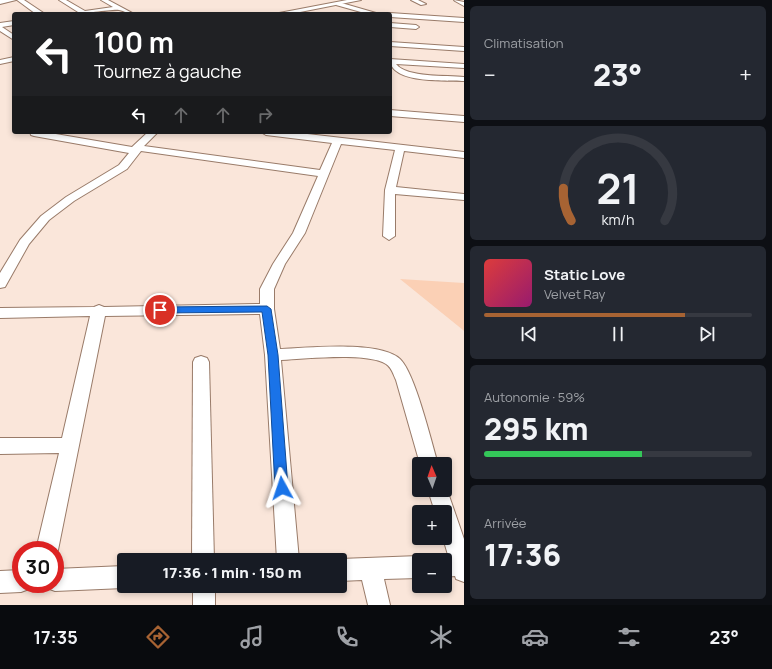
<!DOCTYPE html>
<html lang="fr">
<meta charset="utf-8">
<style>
:root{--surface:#171b24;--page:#242831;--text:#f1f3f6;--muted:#9ea1a6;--line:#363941;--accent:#a76333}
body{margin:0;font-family:Manrope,sans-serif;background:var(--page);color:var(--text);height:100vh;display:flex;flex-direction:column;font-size:15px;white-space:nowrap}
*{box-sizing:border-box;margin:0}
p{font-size:13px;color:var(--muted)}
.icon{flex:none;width:22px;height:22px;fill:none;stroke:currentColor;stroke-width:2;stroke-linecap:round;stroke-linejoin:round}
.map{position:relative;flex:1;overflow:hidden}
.sheet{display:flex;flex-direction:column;gap:6px;padding:6px;background:#0d0f14;width:308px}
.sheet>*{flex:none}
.hud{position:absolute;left:12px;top:12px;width:380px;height:122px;border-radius:4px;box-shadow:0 2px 6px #0003;background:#202124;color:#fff;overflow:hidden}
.needle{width:26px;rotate:358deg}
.fabs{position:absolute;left:412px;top:457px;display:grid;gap:8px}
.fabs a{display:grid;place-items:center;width:40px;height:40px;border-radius:4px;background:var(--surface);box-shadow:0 2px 6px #0003;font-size:20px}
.speed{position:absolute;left:12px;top:541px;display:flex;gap:8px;font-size:20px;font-weight:700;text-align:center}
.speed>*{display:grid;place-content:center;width:52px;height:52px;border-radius:50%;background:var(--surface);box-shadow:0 2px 6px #0003;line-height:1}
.speed .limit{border:6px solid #d22;background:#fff;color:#111}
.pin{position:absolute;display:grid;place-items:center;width:34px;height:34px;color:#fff;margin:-17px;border:2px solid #fff;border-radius:50%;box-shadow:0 1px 4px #0007}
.me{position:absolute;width:44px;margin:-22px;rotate:355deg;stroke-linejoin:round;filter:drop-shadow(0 0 3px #0008)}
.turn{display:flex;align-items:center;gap:14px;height:84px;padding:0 16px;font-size:18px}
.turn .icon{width:52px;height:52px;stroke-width:2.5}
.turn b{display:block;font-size:28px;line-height:34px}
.lanes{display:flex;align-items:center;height:38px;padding:0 16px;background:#0003;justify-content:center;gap:20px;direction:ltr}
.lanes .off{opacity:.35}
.big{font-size:30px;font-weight:800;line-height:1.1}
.sheet .card{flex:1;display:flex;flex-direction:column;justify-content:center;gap:6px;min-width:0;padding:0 14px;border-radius:6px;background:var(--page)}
.sheet .dial{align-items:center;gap:0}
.dial svg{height:104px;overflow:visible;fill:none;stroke:var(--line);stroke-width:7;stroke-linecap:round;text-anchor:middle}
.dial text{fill:var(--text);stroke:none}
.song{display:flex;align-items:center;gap:12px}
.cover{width:48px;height:48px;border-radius:6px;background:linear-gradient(135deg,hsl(0 70% 55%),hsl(320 70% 35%))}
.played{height:4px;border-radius:2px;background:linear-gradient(90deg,var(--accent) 75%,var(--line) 75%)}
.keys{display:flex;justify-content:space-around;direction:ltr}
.heat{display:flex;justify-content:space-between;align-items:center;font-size:22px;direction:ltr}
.charge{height:6px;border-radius:3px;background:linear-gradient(90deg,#34c759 59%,var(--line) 0)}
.trip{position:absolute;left:117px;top:553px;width:230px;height:40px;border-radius:4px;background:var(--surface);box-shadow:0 2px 6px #0003;font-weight:800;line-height:40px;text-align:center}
.tab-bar{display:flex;height:64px;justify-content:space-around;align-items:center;background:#090b0e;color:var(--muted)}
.tab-bar .icon{width:28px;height:28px}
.tab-bar .current{color:var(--accent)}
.tab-bar b{font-size:18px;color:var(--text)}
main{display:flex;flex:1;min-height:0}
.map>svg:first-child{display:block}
.green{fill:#fbd0b5}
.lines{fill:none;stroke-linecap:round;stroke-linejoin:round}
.minor-casing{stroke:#997b69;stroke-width:2}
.tertiary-casing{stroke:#997b69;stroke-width:2}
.minor{fill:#fff;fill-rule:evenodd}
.tertiary{fill:#fff;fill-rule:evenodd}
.route{fill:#1a73e8;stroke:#114b97}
</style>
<main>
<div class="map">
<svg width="464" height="605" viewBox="0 0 464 605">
<rect width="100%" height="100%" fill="#fae6da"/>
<polygon class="green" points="400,279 464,283 464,331 463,330"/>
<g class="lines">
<g class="minor-casing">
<g id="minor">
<polygon points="0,0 16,0 0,4"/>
<path d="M59 0H66L85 11 113 7 101 0H108L134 14C127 14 125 11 119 10 112 9 84 14 74 14L78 12Z"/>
<polygon points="411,0 418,0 426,4 421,5"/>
<polygon points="454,0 464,2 464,6 455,1"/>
<polygon points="338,2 376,13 377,14 368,14 336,5"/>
<polygon points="390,13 464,18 464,22 390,17 390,14 388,14"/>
<polygon points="14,21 14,25 2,27 14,35 14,40 0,31 0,23"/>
<polygon points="390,23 416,25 419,27 416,29 390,27"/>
<polygon points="390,42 464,47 464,51 390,46"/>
<polygon points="14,57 14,61 0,64 0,60"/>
<path d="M390 59 464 64V68L396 64C407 78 446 75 464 77V81C445 80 390 84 390 59Z"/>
<polygon points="390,110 464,116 464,122 390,116"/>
<path d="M30 132H44L132 147 148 132H158L144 146 320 170 332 143 266 135 261 132H290L464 152V158L404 151 396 187 464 194V200L395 194V236L389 240 383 236 385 190 395 150 341 144 305 233 285 264 274 289V309L280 349C306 348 380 340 400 359 415 373 431 441 438 464H420L396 380C393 374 392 368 386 364 367 352 305 359 281 360L299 560H277L265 355 260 314 105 316 58 550 55 556V550H36L59 453 0 454V438H62L90 316 0 318V308L94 307 99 305 104 307 260 304V289L273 264 293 233 318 176 141 151 127 169 74 201 49 220 29 244 5 287 0 288V273L20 240 41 216 66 197 119 165 129 153 34 136 31 135Z"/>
<polygon points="201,356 207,358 209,362 214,560 192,560 193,362 195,358"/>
<polygon points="445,484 464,539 464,582 456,579 455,576 445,577 445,560 437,560 448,555 443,538 445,538 445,512 435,512 428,490 445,490"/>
<polygon points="419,556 427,560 419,560 419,578 384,579 390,605 368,605 362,580 340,581 340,560 338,560 340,559"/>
<polygon points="124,566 124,586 129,586 124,588 55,591 47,588 46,584 55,584 55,569"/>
<polygon points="21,570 21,584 31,584 29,589 21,592 0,593 0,571"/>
<rect x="193" y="586" width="22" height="19"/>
</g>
</g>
<g class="tertiary-casing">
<g id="tertiary">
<polygon points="17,0 24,0 45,14 36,14"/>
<polygon points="347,0 361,0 290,14 274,14"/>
</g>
</g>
<use href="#minor" class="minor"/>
<use href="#tertiary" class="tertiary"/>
</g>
<polygon class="route" points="267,306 271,309 278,355 288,488 286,492 282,494 277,492 275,488 268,355 262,312 160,313 155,310 160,307"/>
</svg>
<div class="fabs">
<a><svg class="needle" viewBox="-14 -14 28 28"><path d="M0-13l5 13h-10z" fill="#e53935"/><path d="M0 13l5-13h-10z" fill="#9ea1a6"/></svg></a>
<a>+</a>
<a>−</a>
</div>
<div class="speed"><div class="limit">30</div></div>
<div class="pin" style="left:160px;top:310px;background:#d93025"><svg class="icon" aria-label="arrive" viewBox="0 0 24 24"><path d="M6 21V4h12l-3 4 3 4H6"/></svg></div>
<svg class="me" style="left:282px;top:488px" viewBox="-20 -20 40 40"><path d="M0-17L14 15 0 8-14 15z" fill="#1a73e8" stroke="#fff" stroke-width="4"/></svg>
<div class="trip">17:36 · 1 min · 150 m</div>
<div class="hud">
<div class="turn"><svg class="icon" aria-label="left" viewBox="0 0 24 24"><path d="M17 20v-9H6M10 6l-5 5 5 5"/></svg><div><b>100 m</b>Tournez à gauche</div></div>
<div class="lanes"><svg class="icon" aria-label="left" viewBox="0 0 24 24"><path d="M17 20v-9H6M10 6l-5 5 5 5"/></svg><svg class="icon off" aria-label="ahead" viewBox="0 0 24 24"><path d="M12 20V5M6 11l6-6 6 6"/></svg><svg class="icon off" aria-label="ahead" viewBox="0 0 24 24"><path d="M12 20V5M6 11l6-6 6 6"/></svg><svg class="icon off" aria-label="right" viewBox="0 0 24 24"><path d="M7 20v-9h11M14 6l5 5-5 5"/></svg></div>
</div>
</div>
<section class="sheet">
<div class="card"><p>Climatisation</p>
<div class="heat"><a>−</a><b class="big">23°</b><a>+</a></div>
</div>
<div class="card dial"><svg viewBox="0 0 100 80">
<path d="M14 69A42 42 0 1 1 86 69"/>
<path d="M14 69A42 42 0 0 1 8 44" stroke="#a76333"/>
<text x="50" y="56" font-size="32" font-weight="700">21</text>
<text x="50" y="72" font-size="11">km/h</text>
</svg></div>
<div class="card">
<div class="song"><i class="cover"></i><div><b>Static Love</b><p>Velvet Ray</p></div></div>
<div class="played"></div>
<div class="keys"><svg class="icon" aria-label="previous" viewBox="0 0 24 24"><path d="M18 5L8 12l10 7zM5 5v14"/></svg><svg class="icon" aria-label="pause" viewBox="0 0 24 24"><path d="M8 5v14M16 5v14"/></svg><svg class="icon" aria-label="next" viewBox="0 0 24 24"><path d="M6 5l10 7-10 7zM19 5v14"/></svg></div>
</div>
<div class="card"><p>Autonomie · 59%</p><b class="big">295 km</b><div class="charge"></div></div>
<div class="card"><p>Arrivée</p><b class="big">17:36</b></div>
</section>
</main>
<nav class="tab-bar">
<b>17:35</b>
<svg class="icon current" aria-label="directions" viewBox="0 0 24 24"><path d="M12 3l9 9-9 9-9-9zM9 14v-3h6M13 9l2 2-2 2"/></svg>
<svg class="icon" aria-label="music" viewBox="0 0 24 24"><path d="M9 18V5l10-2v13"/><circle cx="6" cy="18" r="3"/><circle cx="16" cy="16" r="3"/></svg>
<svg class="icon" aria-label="phone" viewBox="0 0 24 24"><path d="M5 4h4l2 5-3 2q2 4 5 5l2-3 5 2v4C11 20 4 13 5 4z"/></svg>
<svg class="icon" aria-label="climate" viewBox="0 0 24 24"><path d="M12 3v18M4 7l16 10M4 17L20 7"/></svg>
<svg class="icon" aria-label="car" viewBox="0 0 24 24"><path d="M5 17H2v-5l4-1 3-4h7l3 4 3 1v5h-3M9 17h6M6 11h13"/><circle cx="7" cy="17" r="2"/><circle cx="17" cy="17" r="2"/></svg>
<svg class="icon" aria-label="filters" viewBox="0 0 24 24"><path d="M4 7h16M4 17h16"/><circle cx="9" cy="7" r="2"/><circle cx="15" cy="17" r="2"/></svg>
<b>23°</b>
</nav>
